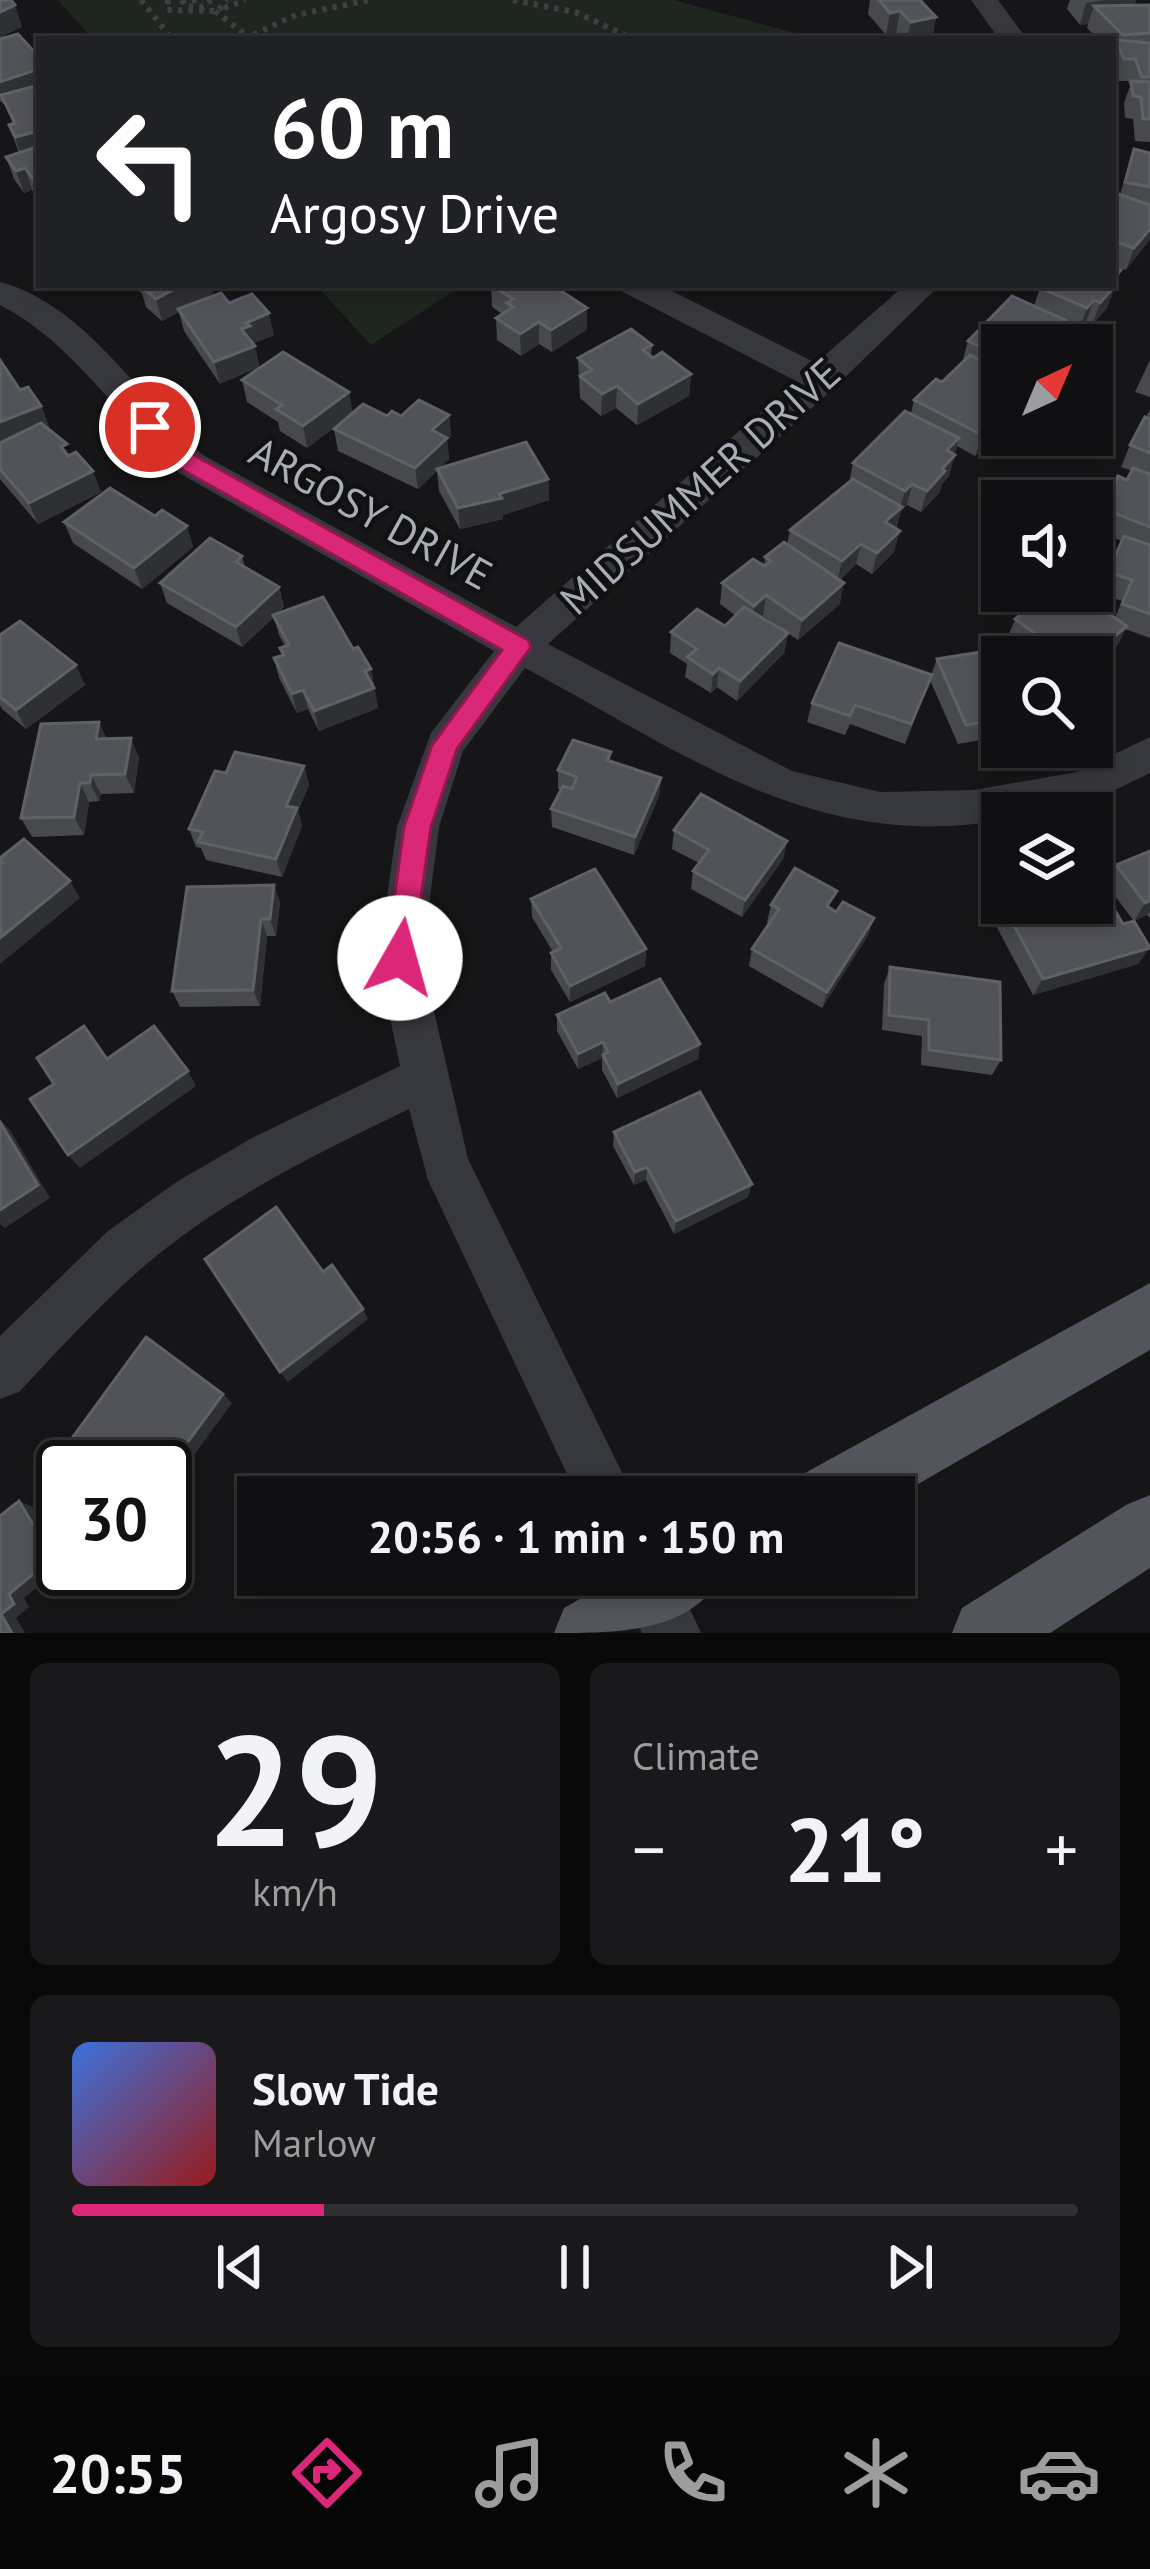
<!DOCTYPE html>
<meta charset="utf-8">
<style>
:root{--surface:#101012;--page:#19191b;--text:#f1f3f6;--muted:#9c9d9f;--line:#303032;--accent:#db2777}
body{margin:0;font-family:"PT Sans",sans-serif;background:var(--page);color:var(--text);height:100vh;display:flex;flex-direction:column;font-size:45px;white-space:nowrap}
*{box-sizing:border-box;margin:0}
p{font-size:39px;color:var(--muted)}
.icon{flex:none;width:66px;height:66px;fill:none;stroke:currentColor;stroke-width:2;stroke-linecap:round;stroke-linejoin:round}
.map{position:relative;height:1633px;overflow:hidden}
.sheet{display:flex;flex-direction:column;gap:30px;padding:30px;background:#09090a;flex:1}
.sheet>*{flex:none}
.guide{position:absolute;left:36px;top:36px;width:1080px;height:252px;border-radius:0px;box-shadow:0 6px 18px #0003,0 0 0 3px var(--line);background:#202124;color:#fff;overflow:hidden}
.needle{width:78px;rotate:44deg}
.controls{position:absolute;left:981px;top:324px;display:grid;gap:24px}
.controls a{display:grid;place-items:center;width:132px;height:132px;border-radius:0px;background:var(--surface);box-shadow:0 6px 18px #0003,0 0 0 3px var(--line);font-size:60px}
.speed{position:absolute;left:36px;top:1440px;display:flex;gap:24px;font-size:60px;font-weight:700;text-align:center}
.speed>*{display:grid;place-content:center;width:156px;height:156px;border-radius:50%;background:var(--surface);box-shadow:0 6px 18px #0003,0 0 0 3px var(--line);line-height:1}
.speed .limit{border:6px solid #111;border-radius:18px;background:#fff;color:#111}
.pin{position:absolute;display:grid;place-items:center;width:102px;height:102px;color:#fff;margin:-51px;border:6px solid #fff;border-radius:50%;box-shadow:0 3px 12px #0007}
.me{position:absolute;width:132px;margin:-66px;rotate:7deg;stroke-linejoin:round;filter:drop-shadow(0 0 9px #0008)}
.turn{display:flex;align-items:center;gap:42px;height:252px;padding:0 36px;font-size:54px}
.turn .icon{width:156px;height:156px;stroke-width:2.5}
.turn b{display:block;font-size:84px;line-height:102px}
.big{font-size:90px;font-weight:800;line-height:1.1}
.sheet .tile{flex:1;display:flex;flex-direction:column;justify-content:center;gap:18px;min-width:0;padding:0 42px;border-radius:18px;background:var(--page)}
.sheet .dial{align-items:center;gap:0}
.dial b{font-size:156px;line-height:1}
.song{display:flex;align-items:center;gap:36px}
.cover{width:144px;height:144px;border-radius:18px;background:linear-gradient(135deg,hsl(220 70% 55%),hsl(0 70% 35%))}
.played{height:12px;border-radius:6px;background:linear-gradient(90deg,var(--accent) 25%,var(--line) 25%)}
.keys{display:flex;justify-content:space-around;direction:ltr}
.heat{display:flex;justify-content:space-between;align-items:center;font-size:66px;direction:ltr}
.sheet .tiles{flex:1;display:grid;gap:30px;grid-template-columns:1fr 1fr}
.tile:last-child{grid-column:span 2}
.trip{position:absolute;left:237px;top:1476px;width:678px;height:120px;border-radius:0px;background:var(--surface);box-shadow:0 6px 18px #0003,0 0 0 3px var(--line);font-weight:800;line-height:120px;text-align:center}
.tabs{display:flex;height:192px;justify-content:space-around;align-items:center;background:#060607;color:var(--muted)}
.tabs .icon{width:84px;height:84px}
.tabs .on{color:var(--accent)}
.tabs b{font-size:54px;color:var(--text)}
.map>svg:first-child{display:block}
.green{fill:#1e261f}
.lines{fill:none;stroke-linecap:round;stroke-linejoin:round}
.path{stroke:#3d3f44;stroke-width:6;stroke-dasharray:4.5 6;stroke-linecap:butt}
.minor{fill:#37383d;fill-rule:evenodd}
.major{fill:#53555c;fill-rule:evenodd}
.wall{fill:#47494d}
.shaded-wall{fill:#2f3033}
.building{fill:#525359;stroke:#5f6168;stroke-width:3}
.route{fill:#db2777;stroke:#8e194d;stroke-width:3}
.labels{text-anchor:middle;stroke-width:9;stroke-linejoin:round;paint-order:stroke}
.street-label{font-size:42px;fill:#a8adb8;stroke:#111113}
</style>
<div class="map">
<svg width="1150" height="1633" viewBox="0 0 1150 1633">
<rect width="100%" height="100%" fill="#161618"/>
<g class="green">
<polygon points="58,0 673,0 818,39 93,39"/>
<polygon points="316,285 463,285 371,345"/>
</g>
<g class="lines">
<g class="path">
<polyline points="141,0 172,39"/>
<polyline points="168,0 167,10 218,11 227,0"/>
<polyline points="182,0 185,6 203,7 211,0"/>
<polyline points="192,0 203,0"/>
<polyline points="513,0 575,12 633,39"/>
<polyline points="224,8 245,0"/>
<polyline points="215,11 247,36"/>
<polyline points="244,39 296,15 369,0"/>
</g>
<g class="minor">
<polygon points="971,0 998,0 1027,39 999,39"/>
<path d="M0 282C86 305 140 399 203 455L516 627 796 381 623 292 618 285H660L816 363 905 285H940L834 388 548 644 792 771 880 792 974 790 1077 772 1150 737V773L1084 805 1002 813V820C814 853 683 752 525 668L463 751 439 827 422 959 468 1159 634 1497H578L428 1180 409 1109C316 1154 221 1200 142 1268 98 1306 59 1350 19 1392L0 1399V1336L108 1231 178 1181 252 1138 400 1066 378 959 397 827 431 733 494 651 179 473C117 417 75 344 0 305Z"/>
<polygon points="616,1575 674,1575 701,1633 642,1633"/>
</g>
<g class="major">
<polygon points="1150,1283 1150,1350 894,1498 796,1497 805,1473"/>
<polygon points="1150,1495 1150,1568 1050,1633 952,1633 962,1608 1126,1505"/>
<path d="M621 1575H721C693 1633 616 1633 554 1633L564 1608Z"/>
</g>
</g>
<g class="wall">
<polygon points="0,0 22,27 4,35 4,38 39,57 39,199 32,190 24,193 14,179 6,157 19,153 9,125 13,124 5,105 0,101"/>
<polygon points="870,0 920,0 936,17 932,39 902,39 896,33 886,35 868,14"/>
<polygon points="1070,0 1136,0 1134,5 1150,5 1150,142 1135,141 1133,119 1125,118 1124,103 1130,86 1128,81 1117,81 1113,72 1113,39 1098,39 1087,28 1088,24 1080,25 1067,9"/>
<polygon points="1134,149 1150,153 1150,229 1126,270 1113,266 1113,192 1120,195"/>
<polygon points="1121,270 1107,308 1092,325 1086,322 1079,330 1064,323 1055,345 1002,345 1002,412 998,415 993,438 975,456 957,446 949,476 942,484 939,493 921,512 907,505 901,511 896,529 894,552 872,574 856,564 840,580 840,604 798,640 763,616 761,617 788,633 784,653 737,701 717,687 711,693 685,677 687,664 670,653 671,632 725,626 735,615 720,604 722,583 764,566 765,557 787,545 790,530 849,482 853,463 911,413 914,400 942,382 962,363 968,341 1034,306 1040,288"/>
<polygon points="128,285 211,285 213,293 200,301 229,303 274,335 254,343 220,384 184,331 179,312 162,321 146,307 142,293"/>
<polygon points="491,285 587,308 587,329 552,352 539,344 521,356 497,340 496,318 502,314 492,307"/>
<polygon points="777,285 806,285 803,290"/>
<polygon points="652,345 651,356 691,374 689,396 637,425 616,408 601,416 580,398 578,358"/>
<polygon points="0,360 20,390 41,406 49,427 47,428 101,492 38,524 0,479"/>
<polygon points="1150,360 1150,397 1135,392"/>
<polygon points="242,380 353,413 387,416 449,415 451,436 447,440 449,459 439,468 548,479 549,500 503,515 503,519 460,529 439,491 437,471 418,489 338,451 334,429 348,417 307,448 280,431 278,422 247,402"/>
<polygon points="1150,410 1150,638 1125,629 1117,646 1106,656 1105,682 1092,693 1092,657 1002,657 1002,728 998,737 958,744 930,680 905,744 850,724 845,735 807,722 812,703 931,675 937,659 1017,646 1007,639 1015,619 1059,597 1115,618 1122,601 1099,593 1122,541 1092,529 1101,508 1127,480 1132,471 1121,467 1130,445"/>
<polygon points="155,516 187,526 193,547 142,589 73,543 64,522"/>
<polygon points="242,556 245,567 279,587 284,607 278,613 353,649 371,669 378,708 319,731 308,709 297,713 279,678 274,658 282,655 280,648 285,646 279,635 274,617 242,647 167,603 160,583"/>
<polygon points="0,635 85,685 26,729 2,709 0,705"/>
<polygon points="107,739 139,757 134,793 101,794 99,801 89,802 84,835 32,837 21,818"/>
<polygon points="611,752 610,761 661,778 659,796 634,855 552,827 551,809 561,790 558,789 558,770"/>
<polygon points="304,766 309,785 298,811 302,826 282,877 206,860 201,848 196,847 189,829 226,773"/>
<polygon points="674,830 787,841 783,859 742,917 691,889 693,871 699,863 672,849"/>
<polygon points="1150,851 1150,918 1147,915 1134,921 1105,883 1116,865"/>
<polygon points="274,885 280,903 276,936 267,936 260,1006 180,1007 172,991"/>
<polygon points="531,899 646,949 645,966 570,1002 551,970 551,953 553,952 532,917"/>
<polygon points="771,905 831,909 836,912 874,918 868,935 822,1008 749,966 752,949 769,924 767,922"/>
<polygon points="1003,905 1050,906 1123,924 1138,964 1033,995 994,922"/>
<polygon points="890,967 1001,1060 992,1075 921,1065 922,1036 882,1030 884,984"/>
<polygon points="610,1002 700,1044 698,1059 617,1098 602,1070 602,1058 578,1069 557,1031 557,1015"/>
<polygon points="614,1132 748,1197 674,1234 646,1180 634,1185 613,1146"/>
</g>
<g class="shaded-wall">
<polygon points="1104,0 1136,0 1132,12 1094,6 1088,24 1080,25 1086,3"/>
<polygon points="15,5 22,27 4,35 8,48 0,50 0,12"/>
<polygon points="900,11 896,33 886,35 890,13"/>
<polygon points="936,17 932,39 907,39 911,22"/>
<polygon points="39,69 39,94 1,95 4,106 0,95 0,82"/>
<polygon points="39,131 39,155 23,160 15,137"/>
<polygon points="25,168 32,190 24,193 16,171"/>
<polygon points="1150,229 1150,240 1126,270 1134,248"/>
<polygon points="1121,270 1107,308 1092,325 1100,303 1113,285 1113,279"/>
<polygon points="182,285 211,285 213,293 162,321 156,299"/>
<polygon points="1094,300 1086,322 1079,330 1087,308"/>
<polygon points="587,308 587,329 552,352 551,330"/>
<polygon points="269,313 274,335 254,343 260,367 220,384 214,362 246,323"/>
<polygon points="1065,320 1055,345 1042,345"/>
<polygon points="539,322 539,344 521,356 520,334"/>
<polygon points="691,374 689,396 637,425 638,404"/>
<polygon points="617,386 616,408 601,416 602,394"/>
<polygon points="349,392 353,413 307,448 303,426"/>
<polygon points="1002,397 1002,412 982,432 989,410"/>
<polygon points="41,406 49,427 0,447 0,422"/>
<polygon points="449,415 451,436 447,440 449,459 418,489 415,468 432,430"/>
<polygon points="1000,416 993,438 975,456 982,435"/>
<polygon points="959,438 949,476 942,484 939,493 921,512 927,491 947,450"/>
<polygon points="93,471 101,492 38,524 29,503"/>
<polygon points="548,479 549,500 503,515 503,519 460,529 458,508"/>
<polygon points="912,484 907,505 901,511 896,528 885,522 900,508 905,491"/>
<polygon points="187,526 193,547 142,589 134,568"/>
<polygon points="900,531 894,552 872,574 877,553"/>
<polygon points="861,544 856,564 837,582 842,561"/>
<polygon points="844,583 840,604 798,640 802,620"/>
<polygon points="279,587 284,607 242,647 236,627"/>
<polygon points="766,595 763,616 751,626 754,606"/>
<polygon points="1127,626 1117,646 1092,667 1098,650"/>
<polygon points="788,633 784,653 737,701 740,681"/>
<polygon points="1114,662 1105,682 1092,693 1092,681"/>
<polygon points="76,665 85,685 26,729 16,710"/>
<polygon points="719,668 717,687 711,693 713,674"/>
<polygon points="371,669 378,708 319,731 314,711 365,671"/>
<polygon points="303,690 308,709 297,713 292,694"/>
<polygon points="99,722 108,741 96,739"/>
<polygon points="131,738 139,757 134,793 125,774"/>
<polygon points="304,766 309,785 298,811 302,826 282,877 276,859 286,806"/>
<polygon points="91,775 101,794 99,801 90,783"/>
<polygon points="661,778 659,796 634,855 635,837"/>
<polygon points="80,783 89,802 84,835 74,817"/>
<polygon points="787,841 783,859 742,917 745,900"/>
<polygon points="70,881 80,898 0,964 0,938"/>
<polygon points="274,885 280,903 276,936 270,919"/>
<polygon points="1150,901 1150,911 1147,915 1134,921 1145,903"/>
<polygon points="874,918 868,935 822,1008 827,992"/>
<polygon points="261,919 267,936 260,1006 253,990"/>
<polygon points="1150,948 1138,964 1033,995 1043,979"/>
<polygon points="646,949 645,966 570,1002 570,986"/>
<polygon points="603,1042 602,1058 578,1069 578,1054"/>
<polygon points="700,1044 698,1059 617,1098 618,1084"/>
<polygon points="188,1071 196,1086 80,1168 68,1155"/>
<polygon points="0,1120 10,1130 50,1198 5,1228 0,1224"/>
<polygon points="647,1167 646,1180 634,1185 635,1172"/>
<polygon points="752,1184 748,1197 674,1234 676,1221"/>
<polygon points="363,1309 368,1319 288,1382 280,1372"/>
<polygon points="223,1394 232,1403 165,1495 165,1473"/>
<polygon points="19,1501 33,1507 63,1556 63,1566 24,1598 29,1607 16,1618 25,1633 12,1633 1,1614 9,1594"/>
</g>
<g class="building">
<polygon points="0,0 11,0 15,5 0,12"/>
<polygon points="879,0 920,0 936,17 911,22 900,11 890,13"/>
<polygon points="1150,5 1150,33 1123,35 1094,6"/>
<polygon points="18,34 39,57 39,69 0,82 0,39"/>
<polygon points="1116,40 1150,43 1150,77 1142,77 1135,59 1124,59"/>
<polygon points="1131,81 1150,82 1150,119 1143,119 1141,97 1133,96"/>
<polygon points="39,85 39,131 15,137 9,125 15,123 1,95"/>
<polygon points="39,146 39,187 25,168 16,171 6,157"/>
<polygon points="1134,149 1150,153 1150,187 1125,182"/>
<polygon points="1113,192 1150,205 1150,229 1134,248 1113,241"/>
<polygon points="1113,266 1121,270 1113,279"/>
<polygon points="139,285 182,285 156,299"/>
<polygon points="491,285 552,285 587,308 551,330 539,322 520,334 496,318 513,307 507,303 513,299"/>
<polygon points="1043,285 1113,285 1115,286 1100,303 1094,300 1087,308 1040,288"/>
<polygon points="221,293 229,303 252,294 269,313 246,323 250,326 241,329 255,346 214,362 178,309"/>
<polygon points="1012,296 1065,320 1042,345 1002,345 1002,357 968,341"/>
<polygon points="631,329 652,345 643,350 653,358 662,352 691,374 638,404 617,386 602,394 580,376 592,370 578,358"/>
<polygon points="283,352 349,392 303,426 276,409 282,405 242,380"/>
<polygon points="970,355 1002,371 1002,397 989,410 1000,416 982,435 914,400 936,379 942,382"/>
<polygon points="0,360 20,390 28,387 41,406 0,422"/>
<polygon points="419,400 449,415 432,430 447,438 415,468 334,429 363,404 387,416 392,411 401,416"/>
<polygon points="905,411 959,438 947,450 955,455 942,469 945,471 927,491 912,484 905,491 853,463"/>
<polygon points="1145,417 1150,419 1150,453 1130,445"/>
<polygon points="41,423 67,444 61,447 68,456 76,452 93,471 29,503 0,469 0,443"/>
<polygon points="526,442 548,479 499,494 502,498 458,508 437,469"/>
<polygon points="1133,468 1150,474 1150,527 1101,508 1118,476 1127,480"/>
<polygon points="853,479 902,507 885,522 900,531 877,553 861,544 842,561 790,530"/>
<polygon points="110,488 155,516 162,510 187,526 134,568 64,522"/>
<polygon points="1124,536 1150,545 1150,614 1122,604 1132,580 1108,572"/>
<polygon points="210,538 242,556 236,562 279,587 236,627 160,583"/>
<polygon points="784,542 844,583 802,620 766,595 754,606 722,583 753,559 765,566 771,561 765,557"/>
<polygon points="1050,591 1059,597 1067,591 1076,591 1127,626 1098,650 1114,662 1092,681 1092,657 1054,657 1060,652 1015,619"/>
<polygon points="323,597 353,649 358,647 371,669 365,671 374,688 314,711 303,690 292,694 274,658 284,655 280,648 289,645 273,615"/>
<polygon points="744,607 788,633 740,681 719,668 713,674 687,657 697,649 671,632 697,609 725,626"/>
<polygon points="20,621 76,665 16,710 0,697 0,635"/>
<polygon points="839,643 932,675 911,724 855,705 850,716 812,703"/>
<polygon points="1025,645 1030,657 1002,657 1002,704 1000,705 1002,719 966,725 937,659"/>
<polygon points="99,722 96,739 131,738 125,774 91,775 90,783 80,783 74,817 21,818 41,724"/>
<polygon points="573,740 611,752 607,760 661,778 635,837 551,809 563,786 572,789 577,777 558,770"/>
<polygon points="235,752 304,766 286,806 297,808 276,859 198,842 203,832 189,829 215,771 226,773"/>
<polygon points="701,794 787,841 745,900 693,871 709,850 674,830"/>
<polygon points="24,839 70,881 0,938 0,865 2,863 0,858"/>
<polygon points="1150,851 1150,901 1145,903 1116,865"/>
<polygon points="795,868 837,891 827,906 836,912 843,902 874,918 827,992 752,949 779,909 771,905"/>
<polygon points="595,869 646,949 570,986 551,953 561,948 531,899"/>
<polygon points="274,885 270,919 261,919 253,990 172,991 187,887"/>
<polygon points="1103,890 1123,924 1134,921 1150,948 1043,979 1003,905 1011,903 1049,903 1050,906 1060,903 1092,903 1092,894"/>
<polygon points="890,967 1000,982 1001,1060 929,1050 929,1020 889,1015"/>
<polygon points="660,979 700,1044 618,1084 603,1055 608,1052 603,1042 578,1054 557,1015 605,993 610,1002"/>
<polygon points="84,1026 107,1059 154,1026 188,1071 68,1155 30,1099 54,1084 37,1058"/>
<polygon points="700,1092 752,1184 676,1221 647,1167 635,1172 614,1132"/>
<polygon points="0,1122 38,1185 0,1210"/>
<polygon points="276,1207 323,1272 332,1265 363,1309 280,1372 205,1259"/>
<polygon points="146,1337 223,1394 165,1473 165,1467 63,1467 63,1484 48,1471"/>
<polygon points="19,1501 53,1558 9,1594 14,1604 1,1614 12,1633 0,1633 0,1516"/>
</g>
<polygon class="route" points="150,419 199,458 528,640 531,647 457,749 431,827 411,968 400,971 390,968 386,958 404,827 432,745 502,650 183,470 142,432 139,427"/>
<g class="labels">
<g class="street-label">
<text transform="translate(700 486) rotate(-42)" y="15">MIDSUMMER DRIVE</text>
<text transform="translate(371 513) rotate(29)" y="15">ARGOSY DRIVE</text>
</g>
</g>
</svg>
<div class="controls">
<a><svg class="needle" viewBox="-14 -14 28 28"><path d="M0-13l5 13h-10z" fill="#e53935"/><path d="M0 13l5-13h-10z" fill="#9c9d9f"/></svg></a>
<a><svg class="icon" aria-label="sound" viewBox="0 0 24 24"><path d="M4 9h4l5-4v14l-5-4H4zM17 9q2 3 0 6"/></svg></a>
<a><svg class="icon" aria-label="search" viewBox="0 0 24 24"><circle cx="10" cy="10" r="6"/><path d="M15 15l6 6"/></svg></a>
<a><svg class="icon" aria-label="layers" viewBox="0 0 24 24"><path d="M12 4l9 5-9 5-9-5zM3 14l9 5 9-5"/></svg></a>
</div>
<div class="speed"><div class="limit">30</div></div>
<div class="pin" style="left:150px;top:427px;background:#d93025"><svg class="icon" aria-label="arrive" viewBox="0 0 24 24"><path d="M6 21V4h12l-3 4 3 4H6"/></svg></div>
<svg class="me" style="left:400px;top:958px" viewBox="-20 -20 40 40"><circle r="19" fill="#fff"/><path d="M0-13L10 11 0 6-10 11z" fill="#db2777"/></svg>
<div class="trip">20:56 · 1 min · 150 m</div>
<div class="guide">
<div class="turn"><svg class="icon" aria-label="left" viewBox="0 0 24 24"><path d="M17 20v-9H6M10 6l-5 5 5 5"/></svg><div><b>60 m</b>Argosy Drive</div></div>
</div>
</div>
<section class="sheet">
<div class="tiles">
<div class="tile dial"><b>29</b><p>km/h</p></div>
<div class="tile"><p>Climate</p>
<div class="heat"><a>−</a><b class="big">21°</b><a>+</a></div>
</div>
<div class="tile">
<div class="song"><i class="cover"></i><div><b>Slow Tide</b><p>Marlow</p></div></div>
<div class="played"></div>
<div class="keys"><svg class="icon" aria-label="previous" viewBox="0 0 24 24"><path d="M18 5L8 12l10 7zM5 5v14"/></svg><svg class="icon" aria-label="pause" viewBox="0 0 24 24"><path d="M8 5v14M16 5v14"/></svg><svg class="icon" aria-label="next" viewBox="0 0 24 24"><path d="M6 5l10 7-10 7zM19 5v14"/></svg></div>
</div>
</div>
</section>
<nav class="tabs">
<b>20:55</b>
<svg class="icon on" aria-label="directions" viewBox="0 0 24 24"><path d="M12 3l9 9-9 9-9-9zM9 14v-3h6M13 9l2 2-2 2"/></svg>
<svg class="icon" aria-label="music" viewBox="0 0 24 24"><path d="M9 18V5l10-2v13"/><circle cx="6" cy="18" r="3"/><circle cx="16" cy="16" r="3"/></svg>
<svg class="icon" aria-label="phone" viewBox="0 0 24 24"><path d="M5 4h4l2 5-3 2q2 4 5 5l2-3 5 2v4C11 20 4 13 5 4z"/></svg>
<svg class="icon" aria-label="climate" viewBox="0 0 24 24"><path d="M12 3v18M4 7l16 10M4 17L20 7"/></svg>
<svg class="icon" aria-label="car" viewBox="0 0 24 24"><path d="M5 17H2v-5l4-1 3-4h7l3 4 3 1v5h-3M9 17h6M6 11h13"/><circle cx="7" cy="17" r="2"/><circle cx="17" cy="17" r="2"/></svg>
</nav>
